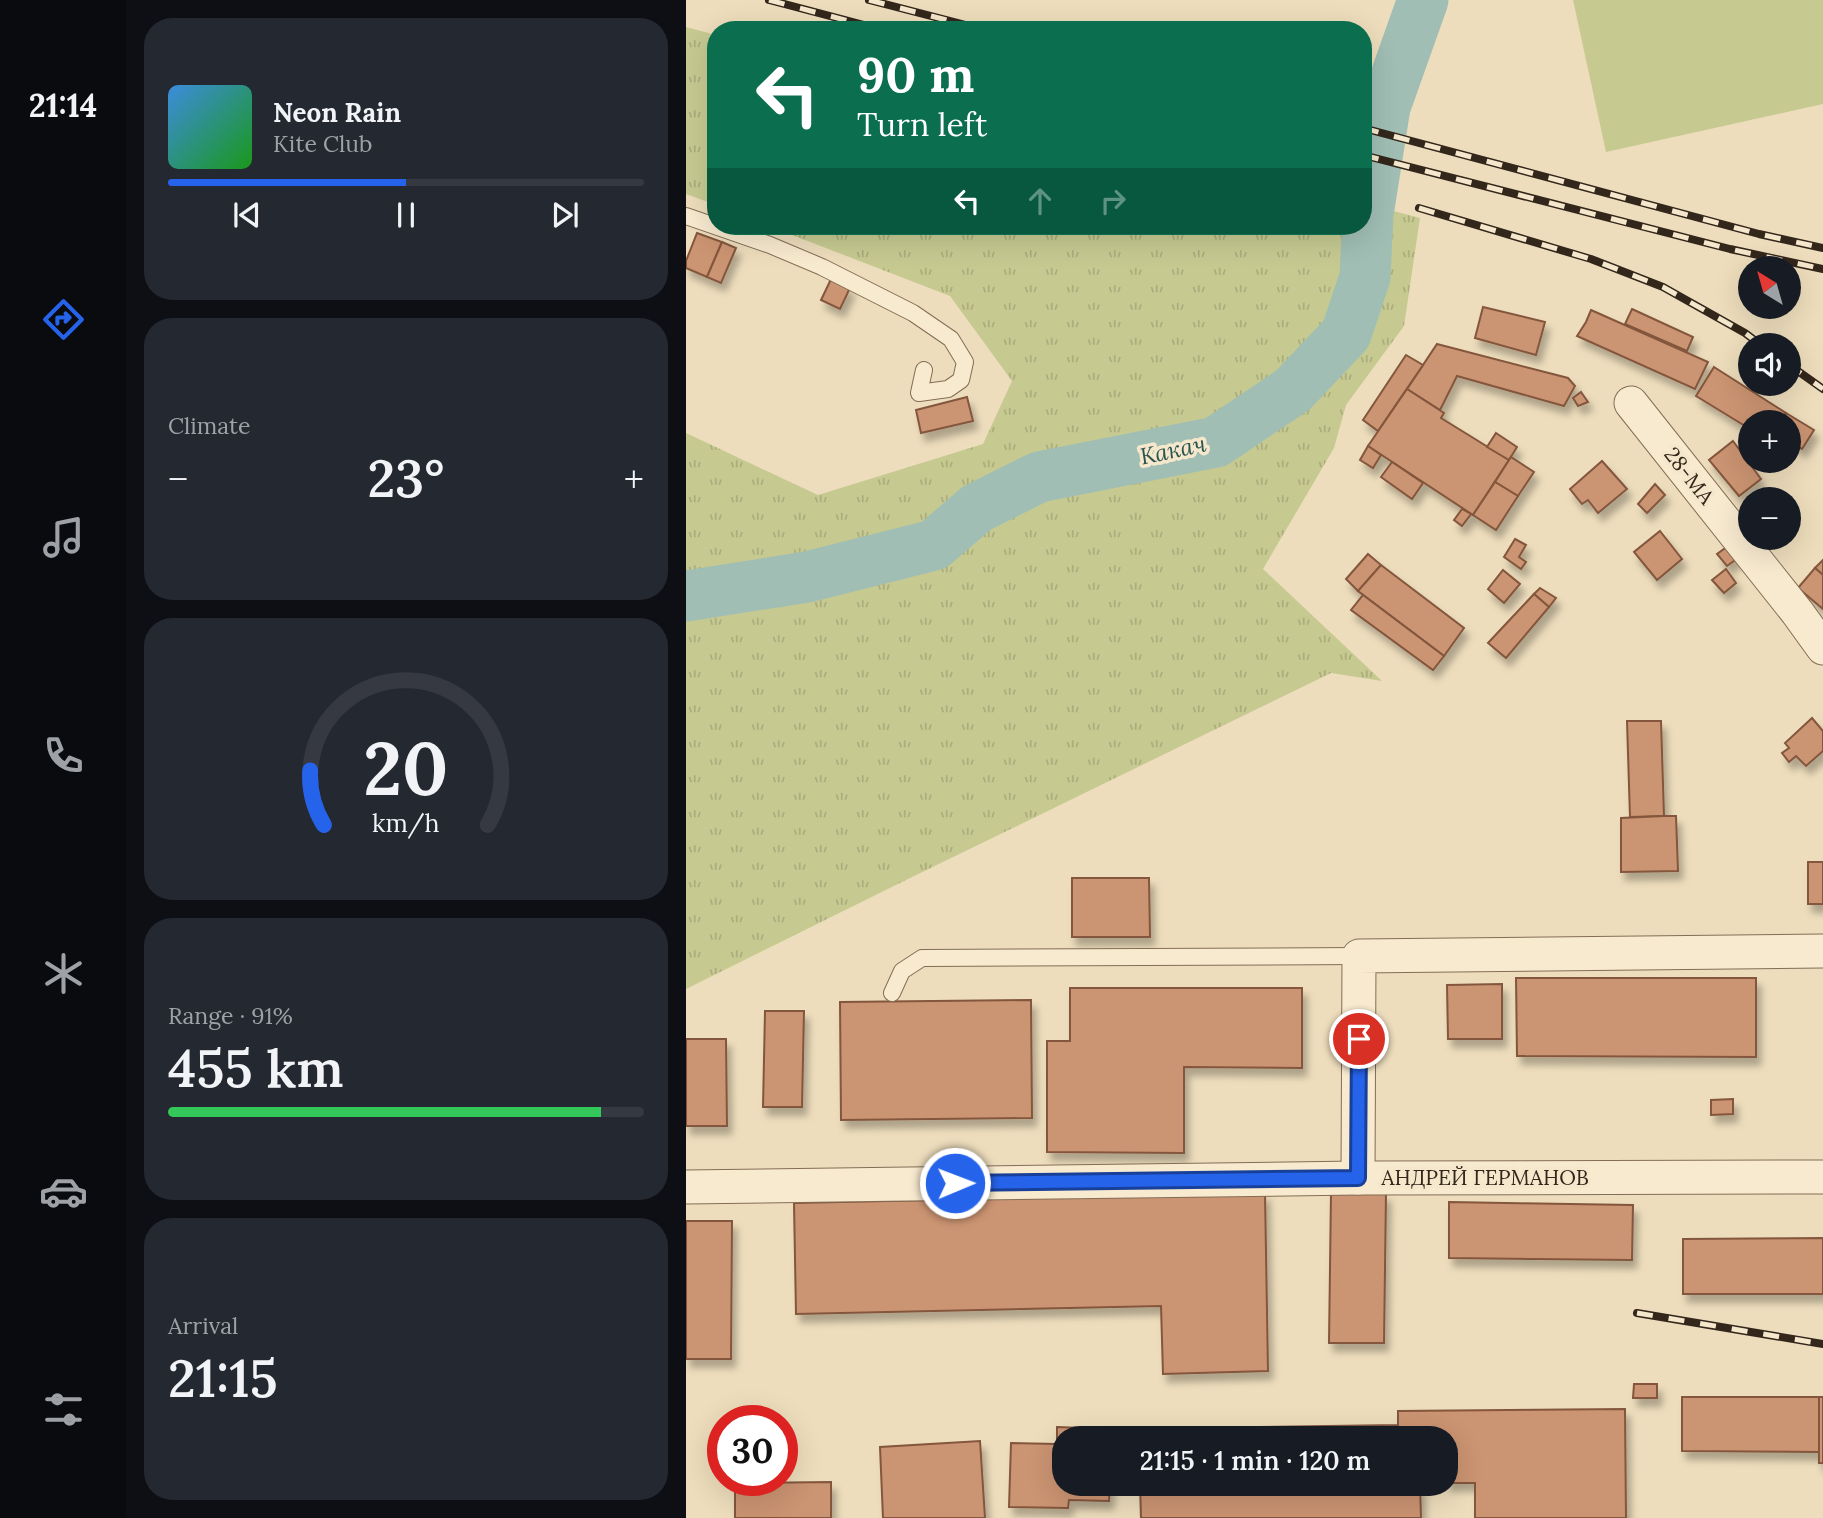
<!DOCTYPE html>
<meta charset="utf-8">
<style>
:root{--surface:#171b24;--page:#242831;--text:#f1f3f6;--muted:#9ea1a6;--line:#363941;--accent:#2563eb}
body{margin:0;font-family:Lora,serif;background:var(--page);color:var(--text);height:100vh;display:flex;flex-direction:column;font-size:26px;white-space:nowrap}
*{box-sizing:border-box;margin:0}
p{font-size:23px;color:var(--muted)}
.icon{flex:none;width:38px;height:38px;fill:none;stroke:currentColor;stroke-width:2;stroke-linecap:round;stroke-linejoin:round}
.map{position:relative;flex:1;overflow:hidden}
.side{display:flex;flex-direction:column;gap:18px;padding:18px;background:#0d0f14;width:560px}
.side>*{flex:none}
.top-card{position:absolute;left:21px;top:21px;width:665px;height:214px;border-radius:28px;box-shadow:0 7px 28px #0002;background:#0b6e4f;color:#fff;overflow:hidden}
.needle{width:46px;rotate:323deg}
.fabs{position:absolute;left:1052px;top:256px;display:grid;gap:14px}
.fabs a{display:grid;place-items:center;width:63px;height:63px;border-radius:50%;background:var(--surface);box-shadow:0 7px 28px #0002;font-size:35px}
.speed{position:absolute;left:21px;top:1405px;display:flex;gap:14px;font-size:35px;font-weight:700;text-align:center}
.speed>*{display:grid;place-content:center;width:91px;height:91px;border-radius:50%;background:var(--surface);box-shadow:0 7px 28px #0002;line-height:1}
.speed .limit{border:10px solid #d22;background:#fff;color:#111}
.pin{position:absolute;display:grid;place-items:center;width:60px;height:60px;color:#fff;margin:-30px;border:4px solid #fff;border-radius:50%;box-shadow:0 2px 7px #0007}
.me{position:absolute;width:77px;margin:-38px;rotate:89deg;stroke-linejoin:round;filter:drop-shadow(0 0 5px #0008)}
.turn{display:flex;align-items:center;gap:24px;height:147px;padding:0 35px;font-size:32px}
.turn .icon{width:91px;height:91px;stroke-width:2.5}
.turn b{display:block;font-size:49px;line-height:60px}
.lanes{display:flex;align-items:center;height:66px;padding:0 35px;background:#0003;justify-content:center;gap:35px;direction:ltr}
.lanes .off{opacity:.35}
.big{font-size:52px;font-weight:600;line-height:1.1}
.side .widget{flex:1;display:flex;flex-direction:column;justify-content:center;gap:10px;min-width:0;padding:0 24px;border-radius:28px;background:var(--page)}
.side .dial{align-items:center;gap:0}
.dial svg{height:182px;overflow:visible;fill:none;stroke:var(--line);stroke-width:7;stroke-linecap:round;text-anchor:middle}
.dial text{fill:var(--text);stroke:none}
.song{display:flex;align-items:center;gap:21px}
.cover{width:84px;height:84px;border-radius:10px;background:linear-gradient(135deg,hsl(210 70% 55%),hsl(120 70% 35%))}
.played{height:7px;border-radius:4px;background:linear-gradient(90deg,var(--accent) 50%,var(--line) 50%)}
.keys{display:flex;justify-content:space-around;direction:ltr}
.heat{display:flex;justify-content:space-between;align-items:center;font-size:38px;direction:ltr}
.charge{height:10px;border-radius:5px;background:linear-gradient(90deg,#34c759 91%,var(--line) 0)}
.trip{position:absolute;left:366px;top:1426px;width:406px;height:70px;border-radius:28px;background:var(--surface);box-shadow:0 7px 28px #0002;font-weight:600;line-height:70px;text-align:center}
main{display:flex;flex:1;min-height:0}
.dock{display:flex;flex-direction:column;width:126px;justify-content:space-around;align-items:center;background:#090b0e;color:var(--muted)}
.dock .icon{width:49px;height:49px}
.dock .on{color:var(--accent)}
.dock b{font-size:32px;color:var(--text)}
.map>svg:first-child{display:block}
.grass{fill:url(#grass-tufts)}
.garden{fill:#c6ca91}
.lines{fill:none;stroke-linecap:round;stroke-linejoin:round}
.river{stroke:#a0beb4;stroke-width:51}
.building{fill:#cb9472;stroke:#83563c;stroke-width:2;filter:url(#shadow)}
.lane-casing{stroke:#846d56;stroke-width:18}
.street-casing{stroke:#846d56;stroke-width:35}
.lane{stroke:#f8eacf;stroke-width:16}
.street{stroke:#f8eacf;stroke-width:33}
.rail-casing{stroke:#33261b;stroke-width:8}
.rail{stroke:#f4e7cb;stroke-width:5;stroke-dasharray:16;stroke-linecap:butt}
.route-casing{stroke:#184099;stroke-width:18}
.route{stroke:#2563eb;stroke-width:12}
.labels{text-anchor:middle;stroke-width:7;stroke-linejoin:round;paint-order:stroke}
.street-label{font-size:21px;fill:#33261b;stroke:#f4e7cb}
.water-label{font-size:23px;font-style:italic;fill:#2a534f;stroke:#f4e7cb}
</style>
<main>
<nav class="dock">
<b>21:14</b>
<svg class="icon on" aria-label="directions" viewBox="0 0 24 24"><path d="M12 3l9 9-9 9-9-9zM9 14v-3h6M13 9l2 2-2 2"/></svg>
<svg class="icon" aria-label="music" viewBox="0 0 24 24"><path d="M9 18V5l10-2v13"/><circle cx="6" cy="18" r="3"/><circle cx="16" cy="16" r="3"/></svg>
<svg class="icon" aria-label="phone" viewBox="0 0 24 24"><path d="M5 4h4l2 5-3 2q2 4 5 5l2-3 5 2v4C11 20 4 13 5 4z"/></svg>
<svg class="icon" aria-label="climate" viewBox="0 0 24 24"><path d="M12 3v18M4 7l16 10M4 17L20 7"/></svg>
<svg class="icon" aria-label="car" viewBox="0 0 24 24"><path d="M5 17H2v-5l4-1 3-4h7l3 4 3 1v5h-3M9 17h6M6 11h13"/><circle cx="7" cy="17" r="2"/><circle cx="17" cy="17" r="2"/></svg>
<svg class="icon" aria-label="filters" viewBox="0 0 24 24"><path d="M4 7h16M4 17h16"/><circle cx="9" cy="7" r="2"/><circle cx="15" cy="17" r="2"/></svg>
</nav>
<section class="side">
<div class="widget">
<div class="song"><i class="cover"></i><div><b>Neon Rain</b><p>Kite Club</p></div></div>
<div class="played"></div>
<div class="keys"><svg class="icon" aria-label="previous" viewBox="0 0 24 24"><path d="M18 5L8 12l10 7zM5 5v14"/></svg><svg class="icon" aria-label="pause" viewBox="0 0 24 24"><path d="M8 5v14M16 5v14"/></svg><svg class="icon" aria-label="next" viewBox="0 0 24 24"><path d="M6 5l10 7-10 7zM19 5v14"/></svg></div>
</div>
<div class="widget"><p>Climate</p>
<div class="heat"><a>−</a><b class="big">23°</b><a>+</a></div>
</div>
<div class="widget dial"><svg viewBox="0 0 100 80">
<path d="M14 69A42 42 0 1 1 86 69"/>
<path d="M14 69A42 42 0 0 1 8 45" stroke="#2563eb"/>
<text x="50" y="56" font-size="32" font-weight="700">20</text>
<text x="50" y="72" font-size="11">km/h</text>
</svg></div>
<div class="widget"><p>Range · 91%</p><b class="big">455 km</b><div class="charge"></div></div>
<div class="widget"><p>Arrival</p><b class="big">21:15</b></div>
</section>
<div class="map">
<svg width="1137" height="1518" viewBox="0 0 1137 1518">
<defs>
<pattern id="grass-tufts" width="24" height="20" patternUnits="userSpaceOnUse" patternTransform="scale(1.75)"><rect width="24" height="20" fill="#c6ca91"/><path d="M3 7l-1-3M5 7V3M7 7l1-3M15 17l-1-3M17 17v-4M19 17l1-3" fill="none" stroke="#abad7c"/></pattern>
<filter id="shadow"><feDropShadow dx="4.5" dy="8" stdDeviation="3.5" flood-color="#0004"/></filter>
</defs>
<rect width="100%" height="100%" fill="#edddbc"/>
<g class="grass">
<polygon points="0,27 30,35 30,205 0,194"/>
<polygon points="677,203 734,218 718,326 660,405 648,448 577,569 696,681 645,673 222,879 0,989 0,433 132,495 297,444 326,381 264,296 83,226 677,226"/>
</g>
<polygon class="garden" points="887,0 1137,0 1137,104 920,152"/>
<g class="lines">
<polyline class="river" points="0,596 121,577 248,545 291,508 353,477 530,442 607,390 660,334 679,277 682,214 699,107 737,0"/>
</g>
<g class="building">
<polygon points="11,233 36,242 21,277 0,268 0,261"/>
<polygon points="36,242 50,248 35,283 21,277"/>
<polygon points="145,279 164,288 154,309 135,300"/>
<polygon points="797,307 859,322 850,355 789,338"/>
<polygon points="946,309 1007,337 1001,351 939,324"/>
<polygon points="905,310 1022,362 1009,389 891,336 900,322"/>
<polygon points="751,344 882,378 889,386 878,406 771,376 754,410 721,389"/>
<polygon points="720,355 737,365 692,431 677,420"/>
<polygon points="1028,367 1100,413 1095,422 1064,422 1064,429 1010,396"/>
<polygon points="721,389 758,413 755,418 823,460 787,515 682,446"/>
<polygon points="895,392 902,402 892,406 887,398"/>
<polygon points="281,397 287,421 235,433 230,410"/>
<polygon points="1100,413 1128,430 1116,449 1102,440 1102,422 1095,422"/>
<polygon points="810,433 831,447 823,460 801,447"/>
<polygon points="1047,441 1075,479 1053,496 1023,460"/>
<polygon points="682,446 695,455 687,468 674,460"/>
<polygon points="825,457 848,472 832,496 809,482"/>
<polygon points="916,461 941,489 912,513 902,500 896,504 884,489"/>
<polygon points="706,462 737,483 726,499 695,477"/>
<polygon points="809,482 832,496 810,530 787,515"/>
<polygon points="969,484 979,495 961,513 952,504"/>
<polygon points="776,509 785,514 776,526 768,520"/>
<polygon points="974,531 996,559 971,580 948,552"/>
<polygon points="829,539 840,545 833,557 840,562 835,569 818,557"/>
<polygon points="1042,546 1052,558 1041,566 1031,554"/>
<polygon points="682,554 695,565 672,591 660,579"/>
<polygon points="1137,560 1137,575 1129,568"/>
<polygon points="695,565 778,628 758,656 672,591"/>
<polygon points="1129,568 1137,575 1137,609 1112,588"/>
<polygon points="1040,569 1050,583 1038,593 1026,580"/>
<polygon points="817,570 834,584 818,603 802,589"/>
<polygon points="854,588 870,598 863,607 848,594"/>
<polygon points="848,594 863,607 820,658 802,643"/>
<polygon points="677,595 758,656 747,670 665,610"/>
<polygon points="1126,718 1137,731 1137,751 1120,766 1110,756 1103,762 1096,753 1103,748 1099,743"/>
<polygon points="941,721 975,721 978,816 944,817"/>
<polygon points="978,816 990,816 992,871 935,872 935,818"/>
<rect x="1122" y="862" width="15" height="42"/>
<polygon points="386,878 463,878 464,937 386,937"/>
<polygon points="830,978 1070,978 1070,1057 831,1056"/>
<polygon points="816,984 816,1039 762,1039 761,985"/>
<polygon points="384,988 616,988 616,1068 498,1067 498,1153 361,1152 361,1041 384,1041"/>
<polygon points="345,1000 346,1118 155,1120 154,1002"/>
<polygon points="79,1011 118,1011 116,1107 77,1107"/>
<polygon points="0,1039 40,1039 41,1126 0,1126"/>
<polygon points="1047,1099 1047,1114 1025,1115 1025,1100"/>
<polygon points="579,1193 582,1371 477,1374 475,1306 110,1314 108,1203"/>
<polygon points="645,1193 700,1194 698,1343 643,1343"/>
<polygon points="763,1202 947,1205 946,1260 763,1258"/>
<polygon points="0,1221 46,1221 45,1359 0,1359"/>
<polygon points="1137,1238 1137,1294 997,1294 997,1239"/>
<polygon points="948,1384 971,1384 971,1398 947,1398"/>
<polygon points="996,1397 1133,1397 1133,1452 996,1451"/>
<rect x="1133" y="1397" width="4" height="66"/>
<polygon points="939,1409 940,1518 789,1518 789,1483 760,1483 760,1438 454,1438 572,1437 572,1427 712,1425 712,1411"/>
<polygon points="371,1427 425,1429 425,1438 378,1438 378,1484 424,1484 423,1501 383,1500 382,1508 323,1507 325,1443 371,1444"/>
<polygon points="294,1441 299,1518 197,1518 194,1447"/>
<polygon points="145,1482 145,1518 49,1518 49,1483"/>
<polygon points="454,1484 734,1484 735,1518 455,1518"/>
</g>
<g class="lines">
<g class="lane-casing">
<g id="lane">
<polyline points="0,216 84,245 136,267 227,313 265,339 279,362 275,380 262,389 233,393 238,370"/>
<polyline points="206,993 216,971 236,958 673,956"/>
</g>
</g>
<g class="street-casing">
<g id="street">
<polyline points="945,403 1111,612 1137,648"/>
<polyline points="672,1178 673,956 1137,951"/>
<polyline points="0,1187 672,1178 1137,1177"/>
</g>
</g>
<use href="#lane" class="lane"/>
<use href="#street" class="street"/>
<g class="rail-casing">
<g id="rail">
<polyline points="83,0 197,30"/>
<polyline points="183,0 299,30"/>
<polyline points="677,128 1073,234 1137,248"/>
<polyline points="677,155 1044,249 1137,269"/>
<polyline points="733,208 905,259 977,287 1059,333 1075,345"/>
<polyline points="1102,364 1137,389"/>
<polyline points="951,1313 1137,1344"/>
</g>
</g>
<use href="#rail" class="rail"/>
</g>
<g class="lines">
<g class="route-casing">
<polyline id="route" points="269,1183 672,1178 673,1039"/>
</g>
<use href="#route" class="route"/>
</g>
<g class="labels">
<g class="street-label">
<text transform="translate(1003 476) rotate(52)" y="7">28-МА</text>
<text x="799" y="1185">АНДРЕЙ ГЕРМАНОВ</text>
</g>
<g class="water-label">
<text transform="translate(487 450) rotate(-12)" y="8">Какач</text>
</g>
</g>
</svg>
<div class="fabs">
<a><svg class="needle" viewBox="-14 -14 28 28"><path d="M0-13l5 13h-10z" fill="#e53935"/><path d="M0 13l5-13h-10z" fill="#9ea1a6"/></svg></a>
<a><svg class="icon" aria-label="sound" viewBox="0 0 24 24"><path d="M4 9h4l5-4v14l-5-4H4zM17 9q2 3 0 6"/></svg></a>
<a>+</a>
<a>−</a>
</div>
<div class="speed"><div class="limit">30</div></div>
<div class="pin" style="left:673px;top:1039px;background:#d93025"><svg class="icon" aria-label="arrive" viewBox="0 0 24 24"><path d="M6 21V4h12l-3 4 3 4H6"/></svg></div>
<svg class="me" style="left:269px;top:1183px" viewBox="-20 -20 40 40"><circle r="17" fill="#2563eb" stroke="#fff" stroke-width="3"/><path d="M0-11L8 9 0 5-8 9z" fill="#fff"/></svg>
<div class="trip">21:15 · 1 min · 120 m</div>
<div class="top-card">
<div class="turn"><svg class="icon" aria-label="left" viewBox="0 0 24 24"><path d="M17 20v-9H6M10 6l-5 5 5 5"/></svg><div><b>90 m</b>Turn left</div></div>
<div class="lanes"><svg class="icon" aria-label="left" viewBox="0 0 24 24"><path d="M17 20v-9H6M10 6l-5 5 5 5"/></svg><svg class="icon off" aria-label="ahead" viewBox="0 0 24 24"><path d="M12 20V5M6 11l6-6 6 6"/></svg><svg class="icon off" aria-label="right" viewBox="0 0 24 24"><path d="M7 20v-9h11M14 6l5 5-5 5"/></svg></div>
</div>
</div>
</main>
